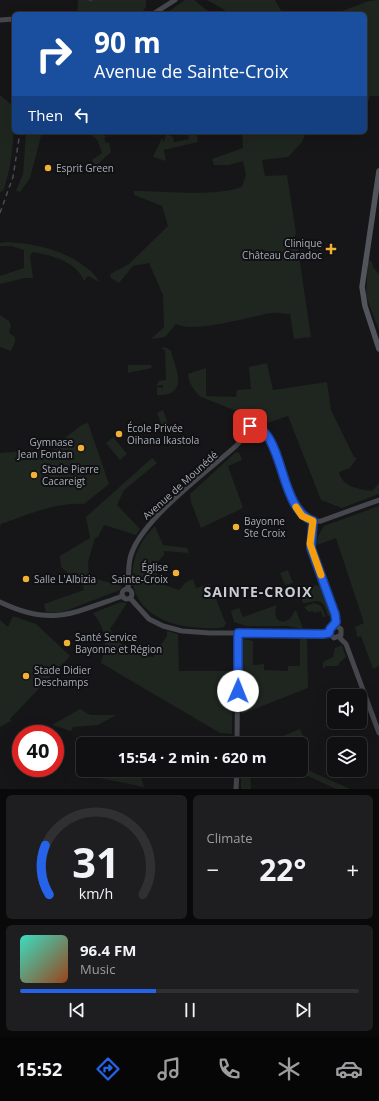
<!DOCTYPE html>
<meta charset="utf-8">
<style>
:root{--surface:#101012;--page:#1e1e20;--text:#f1f3f6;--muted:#9c9d9f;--line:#303032;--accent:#2563eb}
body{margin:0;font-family:"Open Sans",sans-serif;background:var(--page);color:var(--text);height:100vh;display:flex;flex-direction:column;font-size:15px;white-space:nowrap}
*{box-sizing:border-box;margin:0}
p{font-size:13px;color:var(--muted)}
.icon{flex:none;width:22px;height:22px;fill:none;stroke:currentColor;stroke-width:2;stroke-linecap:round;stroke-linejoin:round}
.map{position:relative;height:789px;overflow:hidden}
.panel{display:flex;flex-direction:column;gap:6px;padding:6px;background:#09090a;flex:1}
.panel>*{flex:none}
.top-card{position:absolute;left:12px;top:12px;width:355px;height:122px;border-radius:6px;box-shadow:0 4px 16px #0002,0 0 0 1px var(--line);background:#1a4fa0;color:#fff;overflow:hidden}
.tools{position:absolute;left:327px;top:689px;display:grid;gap:8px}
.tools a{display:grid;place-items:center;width:40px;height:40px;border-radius:6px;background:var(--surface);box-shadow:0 4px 16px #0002,0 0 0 1px var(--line);font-size:20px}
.speed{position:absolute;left:12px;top:725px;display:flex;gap:8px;font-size:20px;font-weight:700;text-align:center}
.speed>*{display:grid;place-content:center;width:52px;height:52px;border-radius:50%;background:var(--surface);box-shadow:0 4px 16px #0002,0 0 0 1px var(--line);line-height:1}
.speed .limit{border:6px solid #d22;background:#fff;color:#111}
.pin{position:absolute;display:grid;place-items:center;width:34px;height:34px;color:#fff;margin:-17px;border-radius:8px;box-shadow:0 2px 6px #0006}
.me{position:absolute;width:44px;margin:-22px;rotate:1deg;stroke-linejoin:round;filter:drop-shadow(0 0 3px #0008)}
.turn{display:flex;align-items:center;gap:14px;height:84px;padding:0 16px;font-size:18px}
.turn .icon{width:52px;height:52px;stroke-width:2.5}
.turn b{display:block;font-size:28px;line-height:34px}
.then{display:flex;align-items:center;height:38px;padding:0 16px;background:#0003;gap:8px;font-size:15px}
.big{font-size:30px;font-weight:700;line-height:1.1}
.panel .tile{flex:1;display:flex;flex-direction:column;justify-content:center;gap:6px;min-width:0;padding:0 14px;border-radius:6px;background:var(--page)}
.panel .dial{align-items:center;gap:0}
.dial svg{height:104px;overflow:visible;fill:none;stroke:var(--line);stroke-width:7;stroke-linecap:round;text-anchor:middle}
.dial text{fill:var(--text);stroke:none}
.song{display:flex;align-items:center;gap:12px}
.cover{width:48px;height:48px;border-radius:6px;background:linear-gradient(135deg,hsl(170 70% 55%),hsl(20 70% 35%))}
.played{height:4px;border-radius:2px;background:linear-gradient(90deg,var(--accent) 40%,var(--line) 40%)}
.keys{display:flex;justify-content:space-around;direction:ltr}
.heat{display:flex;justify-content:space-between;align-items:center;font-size:22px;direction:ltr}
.panel .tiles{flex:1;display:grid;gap:6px;grid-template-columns:1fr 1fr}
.tile:last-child{grid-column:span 2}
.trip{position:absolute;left:76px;top:737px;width:232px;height:40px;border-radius:6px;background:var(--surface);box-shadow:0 4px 16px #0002,0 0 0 1px var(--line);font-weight:700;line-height:40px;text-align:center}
.dock{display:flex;height:64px;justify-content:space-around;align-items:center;background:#060607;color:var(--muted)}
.dock .icon{width:28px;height:28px}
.dock .on{color:var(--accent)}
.dock b{font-size:18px;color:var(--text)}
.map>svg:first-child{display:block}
.green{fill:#1e261f}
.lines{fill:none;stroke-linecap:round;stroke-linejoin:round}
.stream{stroke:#2c353c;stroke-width:1.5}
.secondary{stroke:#45474d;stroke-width:5}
.primary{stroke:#53555c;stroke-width:5.5}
.rail{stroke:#4a4c52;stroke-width:1.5;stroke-dasharray:5 4;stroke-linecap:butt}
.route-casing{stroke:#184099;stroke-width:10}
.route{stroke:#2563eb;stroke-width:7}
.slow{stroke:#f59e0b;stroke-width:7}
.poi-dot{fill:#f2b134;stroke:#111113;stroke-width:1.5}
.labels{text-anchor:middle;stroke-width:4;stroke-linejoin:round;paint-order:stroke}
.poi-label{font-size:10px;fill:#a8adb8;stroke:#111113;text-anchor:start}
.street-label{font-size:10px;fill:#a8adb8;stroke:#111113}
.district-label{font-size:14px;font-weight:bold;letter-spacing:1px;fill:#c9ccd4;stroke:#111113}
</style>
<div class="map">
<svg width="379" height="789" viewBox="0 0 379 789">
<rect width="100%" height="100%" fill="#161618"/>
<g class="green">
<polygon points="78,0 146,0 146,7 142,12 77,14"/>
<polygon points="185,0 194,0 208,11 208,14 165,14"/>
<polygon points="207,0 275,0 283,14 224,14 225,10"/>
<polygon points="379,0 379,96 370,96 365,112 365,14 334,14 369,1"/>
<path d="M0 95 14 107C14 136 13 163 3 191L0 192Z"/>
<polygon points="26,132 42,132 30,178 20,192 16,191 23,174"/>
<polygon points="89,132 105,132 102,134 106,136 104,138 106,143 109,142 111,152 97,165 94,164 92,160 102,153 98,141"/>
<polygon points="183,132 196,132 198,142 164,150 163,145 166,161 153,157 162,138 164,142 166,134 173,137 174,142 189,139 188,133 183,134"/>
<path d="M242 132H306L302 142 288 157 262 160 265 176 287 175 296 233 294 239 297 242 311 337 294 339 290 314C285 314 278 312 272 313 251 316 192 334 176 324L165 337 151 339 164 327 163 295 149 263 133 266 119 283 111 278 110 274 129 264 168 226 162 206 134 195V191C165 191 214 197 242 187L246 175 243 161 229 165H214L212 159 243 148Z"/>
<path d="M8 242C36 244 61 249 84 266 90 270 96 275 99 282L88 276 84 281C77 262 51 255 33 252L30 256 33 278H25L0 284V276L24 268V250L11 246H0V243Z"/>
<polygon points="368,260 372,262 373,267 379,274 379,330 366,296"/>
<polygon points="0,315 9,321 11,326 9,333 15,337 15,342 11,351 0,347"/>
<path d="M162 347 167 348 171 351C176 370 190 396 157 395V387L163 388V385L157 386 158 381 166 380 165 350 162 349Z"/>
<path d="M267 363 273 390 327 382 331 410 354 457 357 458 350 468 339 472C342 487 359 489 372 491L379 483V494L342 508 321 500 288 416 267 423 201 397C194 391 189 384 188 374L206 368V396L236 397 237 390 251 389 249 367Z"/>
<polygon points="128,365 151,365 152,368 128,373"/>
<polygon points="163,410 169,426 163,428 157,413"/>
<path d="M88 423 109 484 84 504C56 502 27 515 1 524L0 527V453L43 450 45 453 58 448 57 444 82 425Z"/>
<polygon points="113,437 127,454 120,460 106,443"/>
<polygon points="236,452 240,454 242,460 228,466 243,508 201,528 191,502 190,494"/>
<polygon points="152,458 157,463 124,490 117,505 140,529 136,535 104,525 98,537 95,538 88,562 89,577 122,586 120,590 60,613 46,612 44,604 84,590 83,586 61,567 60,556 90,538 86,517"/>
<polygon points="379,506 379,666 373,669 361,636 358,637 356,634 357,633 355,627 364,623 336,538 317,545 318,536 324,526"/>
<path d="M155 526 163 545 187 548 189 553 164 551V555L155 565 159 583 179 590 186 582 193 579 196 588 210 584 226 624 224 627C217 629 210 628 203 628 187 627 171 625 158 617 121 597 128 551 155 526Z"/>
<polygon points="288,570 293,583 285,585 280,573"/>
<path d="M317 585 320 587 331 615 328 616C322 596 319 601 303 603L299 591Z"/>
<path d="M121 602 127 603 110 629C119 646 133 656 153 657L167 636V631L178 634 179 671H233L232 734 220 733 101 663C108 642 106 630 93 613Z"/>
<polygon points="314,603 321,606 326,617 323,617 321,611 314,613 313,611 309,612 304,607"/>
<path d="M277 605C273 613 276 626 288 620 292 618 292 613 296 610L303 629 288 626H246L234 622 231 611 239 608 243 617Z"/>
<polygon points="13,616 36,624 70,656 10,719 11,721 0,727 0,620 8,627"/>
<polygon points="243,639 253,641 253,665 264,664 264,670 288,671 288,666 300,666 300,639 307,639 308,688 242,714"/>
<polygon points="342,645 346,657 340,662 338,666 326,666 323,669 323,662 333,657 335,648"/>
<polygon points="80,709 90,715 116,715 98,725 73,727 71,731 52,725"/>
<polygon points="300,729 304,738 286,744 283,736"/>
<polygon points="301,767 350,789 336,789 295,770 301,770"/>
<polygon points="88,770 139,770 144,787 100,778 86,772"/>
<polygon points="241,770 250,770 251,789 241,789"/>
</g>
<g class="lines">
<polyline class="stream" points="89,0 92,1"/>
<g class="secondary">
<polyline points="153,14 175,0"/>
<polyline points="0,20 14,19"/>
<polyline points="313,521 311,548 335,614 335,625"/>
<path d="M128 589C129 576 127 564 132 552 146 516 207 472 237 445L242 439 251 423 265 432 270 439C277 456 290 504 301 515 306 520 314 522 321 521L379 500"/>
<circle cx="127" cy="594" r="5"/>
<polyline points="130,598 149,619 163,626 182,631 210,633 329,633"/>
<path d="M0 602C52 627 72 613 123 596"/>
<polyline points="329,633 334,638 341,635 341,629 335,625"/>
<polyline points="339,637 346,644 379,733"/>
<polyline points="237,744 238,633"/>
<polyline points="236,789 237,770"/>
</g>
<polyline class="primary" points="379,171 362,287 365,306 379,349"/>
<polyline class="rail" points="0,213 13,177 20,132"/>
</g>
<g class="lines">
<g class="route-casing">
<path id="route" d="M238 691V633L323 634 329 633 330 629 336 622 335 614 311 548 313 521C284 510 284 457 266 434 262 429 256 426 251 423L250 426"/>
</g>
<use href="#route" class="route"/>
<polyline class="slow" points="296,507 302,516 313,521 310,544 321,575"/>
</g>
<g class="poi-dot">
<circle cx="48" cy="168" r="4"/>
<path d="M329 243h4v4h4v4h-4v4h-4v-4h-4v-4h4z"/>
<circle cx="119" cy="434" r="4"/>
<circle cx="81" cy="448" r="4"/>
<circle cx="34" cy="475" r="4"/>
<circle cx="236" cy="527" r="4"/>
<circle cx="176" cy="573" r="4"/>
<circle cx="26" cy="579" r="4"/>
<circle cx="67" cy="643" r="4"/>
<circle cx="26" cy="676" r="4"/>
</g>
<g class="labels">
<g class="poi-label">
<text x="56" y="172">Esprit Green</text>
<text x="322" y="247" text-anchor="end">Clinique<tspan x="322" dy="12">Château Caradoc</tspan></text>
<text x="127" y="432">École Privée<tspan x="127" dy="12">Oihana Ikastola</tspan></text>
<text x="73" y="446" text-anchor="end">Gymnase<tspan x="73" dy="12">Jean Fontan</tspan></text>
<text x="42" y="473">Stade Pierre<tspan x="42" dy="12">Cacareigt</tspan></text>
<text x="244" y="525">Bayonne<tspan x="244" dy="12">Ste Croix</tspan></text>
<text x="168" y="571" text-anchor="end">Église<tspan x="168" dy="12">Sainte-Croix</tspan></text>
<text x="34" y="583">Salle L'Albizia</text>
<text x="75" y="641">Santé Service<tspan x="75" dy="12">Bayonne et Région</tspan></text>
<text x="34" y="674">Stade Didier<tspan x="34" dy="12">Deschamps</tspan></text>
</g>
<g class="street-label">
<text transform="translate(180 485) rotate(-42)" y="4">Avenue de Mounédé</text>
</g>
<g class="district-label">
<text x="258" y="597">SAINTE-CROIX</text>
</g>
</g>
</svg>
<div class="tools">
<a><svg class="icon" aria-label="sound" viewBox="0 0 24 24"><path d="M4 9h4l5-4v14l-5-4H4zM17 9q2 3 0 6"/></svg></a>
<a><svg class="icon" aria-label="layers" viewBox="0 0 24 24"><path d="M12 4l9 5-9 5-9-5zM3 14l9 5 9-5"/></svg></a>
</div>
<div class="speed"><div class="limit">40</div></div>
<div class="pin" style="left:250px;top:426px;background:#d93025"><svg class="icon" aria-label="arrive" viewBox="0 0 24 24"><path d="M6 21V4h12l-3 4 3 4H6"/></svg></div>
<svg class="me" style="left:238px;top:691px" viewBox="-20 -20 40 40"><circle r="19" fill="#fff"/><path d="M0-13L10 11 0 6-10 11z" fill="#2563eb"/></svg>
<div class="trip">15:54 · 2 min · 620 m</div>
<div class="top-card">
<div class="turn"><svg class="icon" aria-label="right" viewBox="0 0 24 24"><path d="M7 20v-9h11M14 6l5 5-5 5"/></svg><div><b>90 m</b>Avenue de Sainte-Croix</div></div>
<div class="then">Then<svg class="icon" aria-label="left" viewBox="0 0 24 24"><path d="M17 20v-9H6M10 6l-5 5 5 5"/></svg></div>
</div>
</div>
<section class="panel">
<div class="tiles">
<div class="tile dial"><svg viewBox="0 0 100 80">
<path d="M14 69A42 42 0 1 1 86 69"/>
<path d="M14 69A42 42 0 0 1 11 31" stroke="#2563eb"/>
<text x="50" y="56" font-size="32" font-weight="700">31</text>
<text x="50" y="72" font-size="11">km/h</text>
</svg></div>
<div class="tile"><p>Climate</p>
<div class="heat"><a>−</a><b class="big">22°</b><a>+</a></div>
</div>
<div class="tile">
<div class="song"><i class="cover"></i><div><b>96.4 FM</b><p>Music</p></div></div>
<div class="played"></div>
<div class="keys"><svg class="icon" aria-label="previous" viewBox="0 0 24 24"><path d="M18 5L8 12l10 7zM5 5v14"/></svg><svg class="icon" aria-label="pause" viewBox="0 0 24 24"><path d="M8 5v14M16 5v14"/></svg><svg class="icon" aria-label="next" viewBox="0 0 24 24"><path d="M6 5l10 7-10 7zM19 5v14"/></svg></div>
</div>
</div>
</section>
<nav class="dock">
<b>15:52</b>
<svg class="icon on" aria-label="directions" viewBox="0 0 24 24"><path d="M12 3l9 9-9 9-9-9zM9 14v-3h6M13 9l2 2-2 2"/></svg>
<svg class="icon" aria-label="music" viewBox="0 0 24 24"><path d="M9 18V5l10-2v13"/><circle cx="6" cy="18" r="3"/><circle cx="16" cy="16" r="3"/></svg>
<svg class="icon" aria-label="phone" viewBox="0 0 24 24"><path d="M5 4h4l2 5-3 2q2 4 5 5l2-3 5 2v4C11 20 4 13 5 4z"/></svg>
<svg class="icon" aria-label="climate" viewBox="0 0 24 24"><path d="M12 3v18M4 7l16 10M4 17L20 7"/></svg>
<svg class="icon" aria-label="car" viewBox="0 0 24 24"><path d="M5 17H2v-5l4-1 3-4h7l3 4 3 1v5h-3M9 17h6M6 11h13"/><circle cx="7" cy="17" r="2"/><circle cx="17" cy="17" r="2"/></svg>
</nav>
